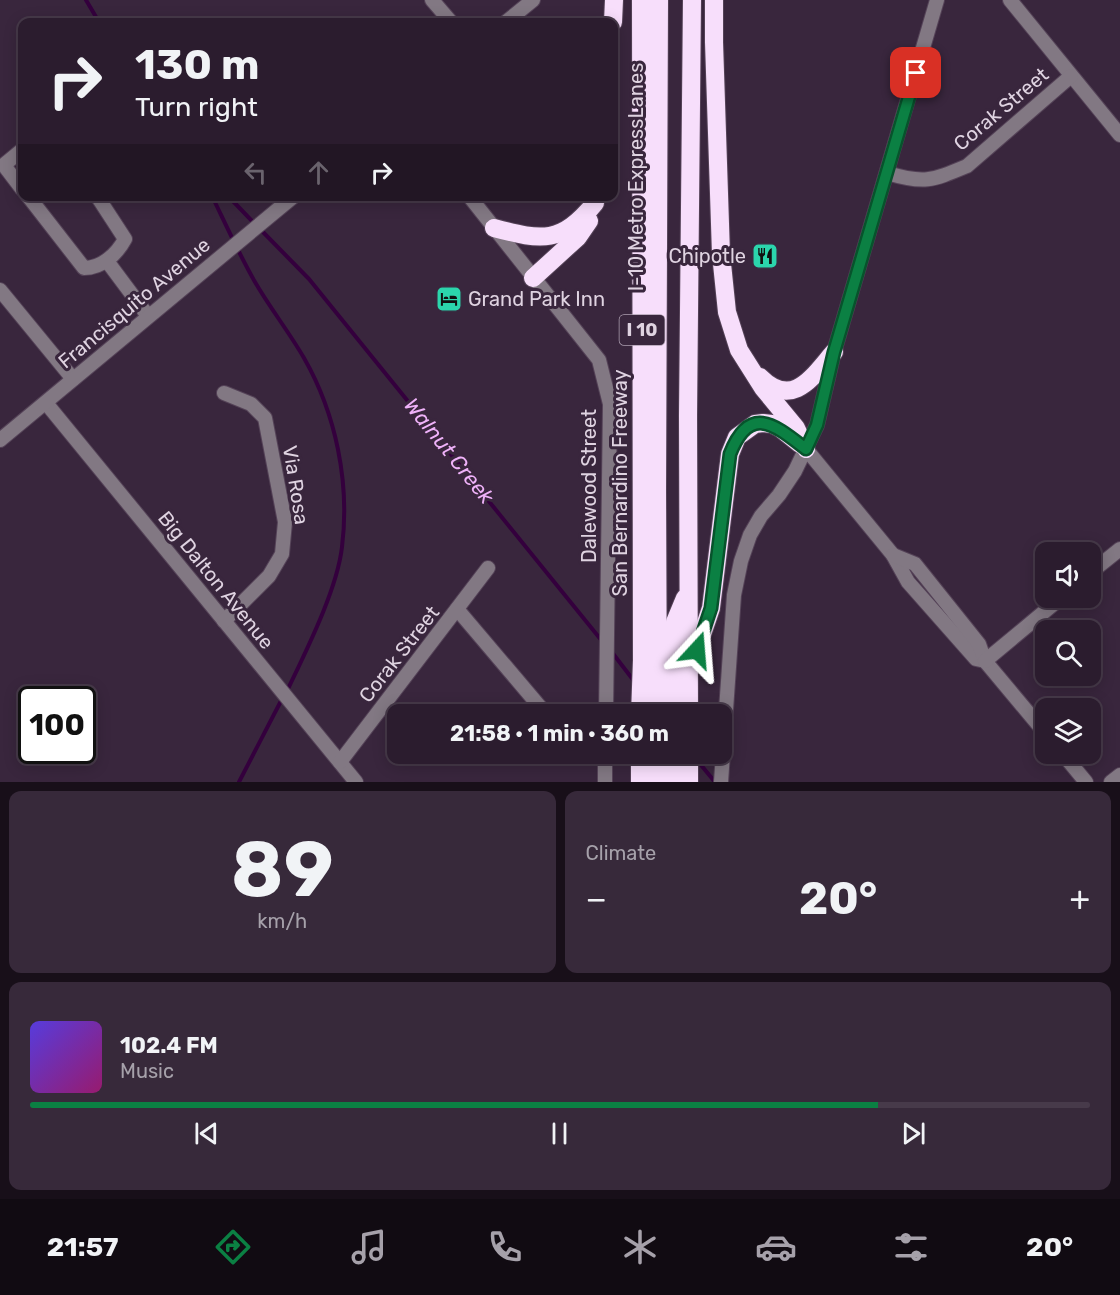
<!DOCTYPE html>
<meta charset="utf-8">
<style>
:root{--surface:#2b1c2e;--page:#37293a;--text:#f1f3f6;--muted:#a6a1aa;--line:#473a4a;--accent:#0b8043}
body{margin:0;font-family:Rubik,sans-serif;background:var(--page);color:var(--text);height:100vh;display:flex;flex-direction:column;font-size:22px;white-space:nowrap}
*{box-sizing:border-box;margin:0}
p{font-size:20px;color:var(--muted)}
.icon{flex:none;width:33px;height:33px;fill:none;stroke:currentColor;stroke-width:2;stroke-linecap:round;stroke-linejoin:round}
.map{position:relative;height:782px;overflow:hidden}
.sheet{display:flex;flex-direction:column;gap:9px;padding:9px;background:#180f19;flex:1}
.sheet>*{flex:none}
.guide{position:absolute;left:18px;top:18px;width:600px;height:183px;border-radius:12px;box-shadow:0 3px 15px #0003,0 0 0 2px var(--line);background:#2b1c2e;color:var(--text);overflow:hidden}
.buttons{position:absolute;left:1035px;top:542px;display:grid;gap:12px}
.buttons a{display:grid;place-items:center;width:66px;height:66px;border-radius:12px;background:var(--surface);box-shadow:0 3px 15px #0003,0 0 0 2px var(--line);font-size:30px}
.speed{position:absolute;left:18px;top:686px;display:flex;gap:12px;font-size:30px;font-weight:700;text-align:center}
.speed>*{display:grid;place-content:center;width:78px;height:78px;border-radius:50%;background:var(--surface);box-shadow:0 3px 15px #0003,0 0 0 2px var(--line);line-height:1}
.speed .limit{border:3px solid #111;border-radius:9px;background:#fff;color:#111}
.pin{position:absolute;display:grid;place-items:center;width:51px;height:51px;color:#fff;margin:-26px;border-radius:12px;box-shadow:0 3px 9px #0006}
.me{position:absolute;width:66px;margin:-33px;rotate:19deg;stroke-linejoin:round;filter:drop-shadow(0 0 4px #0008)}
.turn{display:flex;align-items:center;gap:21px;height:126px;padding:0 18px;font-size:27px}
.turn .icon{width:78px;height:78px;stroke-width:2.5}
.turn b{display:block;font-size:42px;line-height:51px}
.lanes{display:flex;align-items:center;height:57px;padding:0 18px;background:#0003;justify-content:center;gap:30px;direction:ltr}
.lanes .off{opacity:.35}
.big{font-size:45px;font-weight:700;line-height:1.1}
.sheet .card{flex:1;display:flex;flex-direction:column;justify-content:center;gap:9px;min-width:0;padding:0 21px;border-radius:12px;background:var(--page)}
.sheet .dial{align-items:center;gap:0}
.dial b{font-size:78px;line-height:1}
.song{display:flex;align-items:center;gap:18px}
.cover{width:72px;height:72px;border-radius:9px;background:linear-gradient(135deg,hsl(250 70% 55%),hsl(320 70% 35%))}
.played{height:6px;border-radius:3px;background:linear-gradient(90deg,var(--accent) 80%,var(--line) 80%)}
.keys{display:flex;justify-content:space-around;direction:ltr}
.heat{display:flex;justify-content:space-between;align-items:center;font-size:33px;direction:ltr}
.sheet .tiles{flex:1;display:grid;gap:9px;grid-template-columns:1fr 1fr}
.card:last-child{grid-column:span 2}
.trip{position:absolute;left:387px;top:704px;width:345px;height:60px;border-radius:12px;background:var(--surface);box-shadow:0 3px 15px #0003,0 0 0 2px var(--line);font-weight:700;line-height:60px;text-align:center}
.tabs{display:flex;height:96px;justify-content:space-around;align-items:center;background:#110b12;color:var(--muted)}
.tabs .icon{width:42px;height:42px}
.tabs .current{color:var(--accent)}
.tabs b{font-size:27px;color:var(--text)}
.map>svg:first-child{display:block}
.lines{fill:none;stroke-linecap:round;stroke-linejoin:round}
.stream{stroke:#34003d;stroke-width:4}
.minor-casing{stroke:#544257;stroke-width:16}
.highway-casing{stroke:#544257;stroke-width:20}
.minor{stroke:#827883;stroke-width:14}
.highway{stroke:#f7defb;stroke-width:18}
.route-casing{stroke:#07532c;stroke-width:15}
.route{stroke:#0b8043;stroke-width:10}
.labels{text-anchor:middle;stroke-width:6;stroke-linejoin:round;paint-order:stroke}
.shield{fill:#39263d;stroke:#ad9fb0;stroke-width:1.5}
.shield-label{font-size:18px;font-weight:bold;fill:#dfd3e1}
.street-label{font-size:20px;fill:#dfd3e1;stroke:#39263d}
.poi-label{font-size:20px;fill:#dfd3e1;stroke:#39263d;text-anchor:end}
.water-label{font-size:21px;font-style:italic;fill:#efb2f9;stroke:#39263d}
</style>
<div class="map">
<svg width="1120" height="782" viewBox="0 0 1120 782">
<rect width="100%" height="100%" fill="#39263d"/>
<g class="lines">
<g class="stream">
<polyline points="86,0 99,22"/>
<path d="M212 196C226 225 239 254 255 282 270 308 289 332 304 358 336 414 350 483 342 547 337 590 306 651 287 691"/>
<polyline points="228,196 255,224"/>
<polyline points="260,229 309,279 602,641"/>
<polyline points="611,651 634,681"/>
<polyline points="696,759 715,782"/>
<polyline points="239,782 283,697"/>
</g>
<g class="minor-casing">
<g id="minor">
<polyline points="432,0 451,22"/>
<polyline points="1010,0 1120,135"/>
<polyline points="506,22 533,0"/>
<polyline points="22,150 5,164 6,168 22,189"/>
<path d="M887 173C924 184 931 181 967 166L1071 76"/>
<path d="M28 196 84 268C102 268 117 254 125 239L97 196"/>
<polyline points="469,196 599,360 610,404 606,714"/>
<polyline points="107,261 148,316"/>
<polyline points="0,290 73,379"/>
<polyline points="46,403 356,782"/>
<polyline points="0,440 294,196"/>
<polyline points="806,449 893,555 908,582 976,659 985,661"/>
<polyline points="893,555 915,564 979,644 985,661 1046,734"/>
<polyline points="1090,573 1120,549"/>
<polyline points="457,609 546,714"/>
<polyline points="224,621 269,576 282,554 285,522 265,418 251,404 224,393"/>
<polyline points="985,661 1062,597"/>
<polyline points="1062,753 1086,782"/>
<polyline points="340,762 488,568"/>
<polyline points="605,782 605,753"/>
<polyline points="721,782 734,595 741,561 750,535 761,516 779,495 795,471 817,425 834,352 937,0"/>
<polyline points="1111,782 1120,775"/>
</g>
</g>
<g class="highway-casing">
<g id="highway">
<polyline points="714,0 714,42 721,254 727,312 739,350 763,388 796,428 806,449"/>
<polyline points="613,22 614,0"/>
<path d="M494 228C543 241 561 244 595 203"/>
<polyline points="533,278 578,237 589,221"/>
<path d="M760 377C793 410 813 376 834 352"/>
<polyline points="694,658 711,608 727,478 730,454 737,437 755,424 763,423 772,424 780,428 800,444"/>
<polyline points="640,714 642,660 641,0"/>
<polyline points="658,714 657,490 659,0"/>
<polyline points="675,714 675,622 685,598"/>
<polyline points="689,714 688,416 692,0"/>
<polyline points="675,753 676,782"/>
<polyline points="640,782 640,753"/>
<polyline points="658,782 658,753"/>
<polyline points="689,782 689,753"/>
</g>
</g>
<use href="#minor" class="minor"/>
<use href="#highway" class="highway"/>
</g>
<g class="lines">
<g class="route-casing">
<path id="route" d="M697 650 711 608 730 454C750 403 775 425 806 449L817 425 834 352 916 73"/>
</g>
<use href="#route" class="route"/>
</g>
<defs>
<g id="restaurant-square" transform="scale(1.35)"><rect x="-9" y="-9" width="18" height="18" rx="4" fill="#2bd5ac" stroke="#39263d"/><path d="M-5-6h1v4h1v-4h1v4h1v-4h1v5L-1.5 .5V6h-2V.5L-5-1ZM5-6V6H3V1.5H1.5Q1.5-4 5-6Z" fill="#111"/></g>
<g id="hotel-square" transform="scale(1.35)"><rect x="-9" y="-9" width="18" height="18" rx="4" fill="#2bd5ac" stroke="#39263d"/><path d="M-6-4.5h1.5V1H6V5H4.5V3h-9V5H-6ZM-4 0a1.8 1.8 0 1 1 3.6 0ZM.5 0V-2.5h3Q6-2.5 6 0Z" fill="#111"/></g>
</defs>
<g fill-rule="evenodd">
<use href="#restaurant-square" x="765" y="256"/>
<use href="#hotel-square" x="449" y="299"/>
</g>
<g class="labels">
<rect class="shield" x="619.5" y="315" width="45" height="30" rx="4.5"/>
<g class="shield-label">
<text x="642" y="336">I 10</text>
</g>
<g class="street-label">
<text transform="translate(1001 109) rotate(-40)" y="7">Corak Street</text>
<text transform="translate(636 177) rotate(-90)" y="7">I-10 Metro ExpressLanes</text>
<text transform="translate(134 303) rotate(-40)" y="7">Francisquito Avenue</text>
<text transform="translate(620 483) rotate(-90)" y="7">San Bernardino Freeway</text>
<text transform="translate(296 485) rotate(81)" y="7">Via Rosa</text>
<text transform="translate(589 486) rotate(-90)" y="7">Dalewood Street</text>
<text transform="translate(216 580) rotate(51)" y="7">Big Dalton Avenue</text>
<text transform="translate(399 654) rotate(-52)" y="7">Corak Street</text>
</g>
<g class="poi-label">
<text x="746" y="263">Chipotle</text>
<text x="468" y="306" text-anchor="start">Grand Park Inn</text>
</g>
<g class="water-label">
<text transform="translate(449 451) rotate(51)" y="7">Walnut Creek</text>
</g>
</g>
</svg>
<div class="buttons">
<a><svg class="icon" aria-label="sound" viewBox="0 0 24 24"><path d="M4 9h4l5-4v14l-5-4H4zM17 9q2 3 0 6"/></svg></a>
<a><svg class="icon" aria-label="search" viewBox="0 0 24 24"><circle cx="10" cy="10" r="6"/><path d="M15 15l6 6"/></svg></a>
<a><svg class="icon" aria-label="layers" viewBox="0 0 24 24"><path d="M12 4l9 5-9 5-9-5zM3 14l9 5 9-5"/></svg></a>
</div>
<div class="speed"><div class="limit">100</div></div>
<div class="pin" style="left:916px;top:73px;background:#d93025"><svg class="icon" aria-label="arrive" viewBox="0 0 24 24"><path d="M6 21V4h12l-3 4 3 4H6"/></svg></div>
<svg class="me" style="left:697px;top:650px" viewBox="-20 -20 40 40"><path d="M0-17L14 15 0 8-14 15z" fill="#0b8043" stroke="#fff" stroke-width="4"/></svg>
<div class="trip">21:58 · 1 min · 360 m</div>
<div class="guide">
<div class="turn"><svg class="icon" aria-label="right" viewBox="0 0 24 24"><path d="M7 20v-9h11M14 6l5 5-5 5"/></svg><div><b>130 m</b>Turn right</div></div>
<div class="lanes"><svg class="icon off" aria-label="left" viewBox="0 0 24 24"><path d="M17 20v-9H6M10 6l-5 5 5 5"/></svg><svg class="icon off" aria-label="ahead" viewBox="0 0 24 24"><path d="M12 20V5M6 11l6-6 6 6"/></svg><svg class="icon" aria-label="right" viewBox="0 0 24 24"><path d="M7 20v-9h11M14 6l5 5-5 5"/></svg></div>
</div>
</div>
<section class="sheet">
<div class="tiles">
<div class="card dial"><b>89</b><p>km/h</p></div>
<div class="card"><p>Climate</p>
<div class="heat"><a>−</a><b class="big">20°</b><a>+</a></div>
</div>
<div class="card">
<div class="song"><i class="cover"></i><div><b>102.4 FM</b><p>Music</p></div></div>
<div class="played"></div>
<div class="keys"><svg class="icon" aria-label="previous" viewBox="0 0 24 24"><path d="M18 5L8 12l10 7zM5 5v14"/></svg><svg class="icon" aria-label="pause" viewBox="0 0 24 24"><path d="M8 5v14M16 5v14"/></svg><svg class="icon" aria-label="next" viewBox="0 0 24 24"><path d="M6 5l10 7-10 7zM19 5v14"/></svg></div>
</div>
</div>
</section>
<nav class="tabs">
<b>21:57</b>
<svg class="icon current" aria-label="directions" viewBox="0 0 24 24"><path d="M12 3l9 9-9 9-9-9zM9 14v-3h6M13 9l2 2-2 2"/></svg>
<svg class="icon" aria-label="music" viewBox="0 0 24 24"><path d="M9 18V5l10-2v13"/><circle cx="6" cy="18" r="3"/><circle cx="16" cy="16" r="3"/></svg>
<svg class="icon" aria-label="phone" viewBox="0 0 24 24"><path d="M5 4h4l2 5-3 2q2 4 5 5l2-3 5 2v4C11 20 4 13 5 4z"/></svg>
<svg class="icon" aria-label="climate" viewBox="0 0 24 24"><path d="M12 3v18M4 7l16 10M4 17L20 7"/></svg>
<svg class="icon" aria-label="car" viewBox="0 0 24 24"><path d="M5 17H2v-5l4-1 3-4h7l3 4 3 1v5h-3M9 17h6M6 11h13"/><circle cx="7" cy="17" r="2"/><circle cx="17" cy="17" r="2"/></svg>
<svg class="icon" aria-label="filters" viewBox="0 0 24 24"><path d="M4 7h16M4 17h16"/><circle cx="9" cy="7" r="2"/><circle cx="15" cy="17" r="2"/></svg>
<b>20°</b>
</nav>
